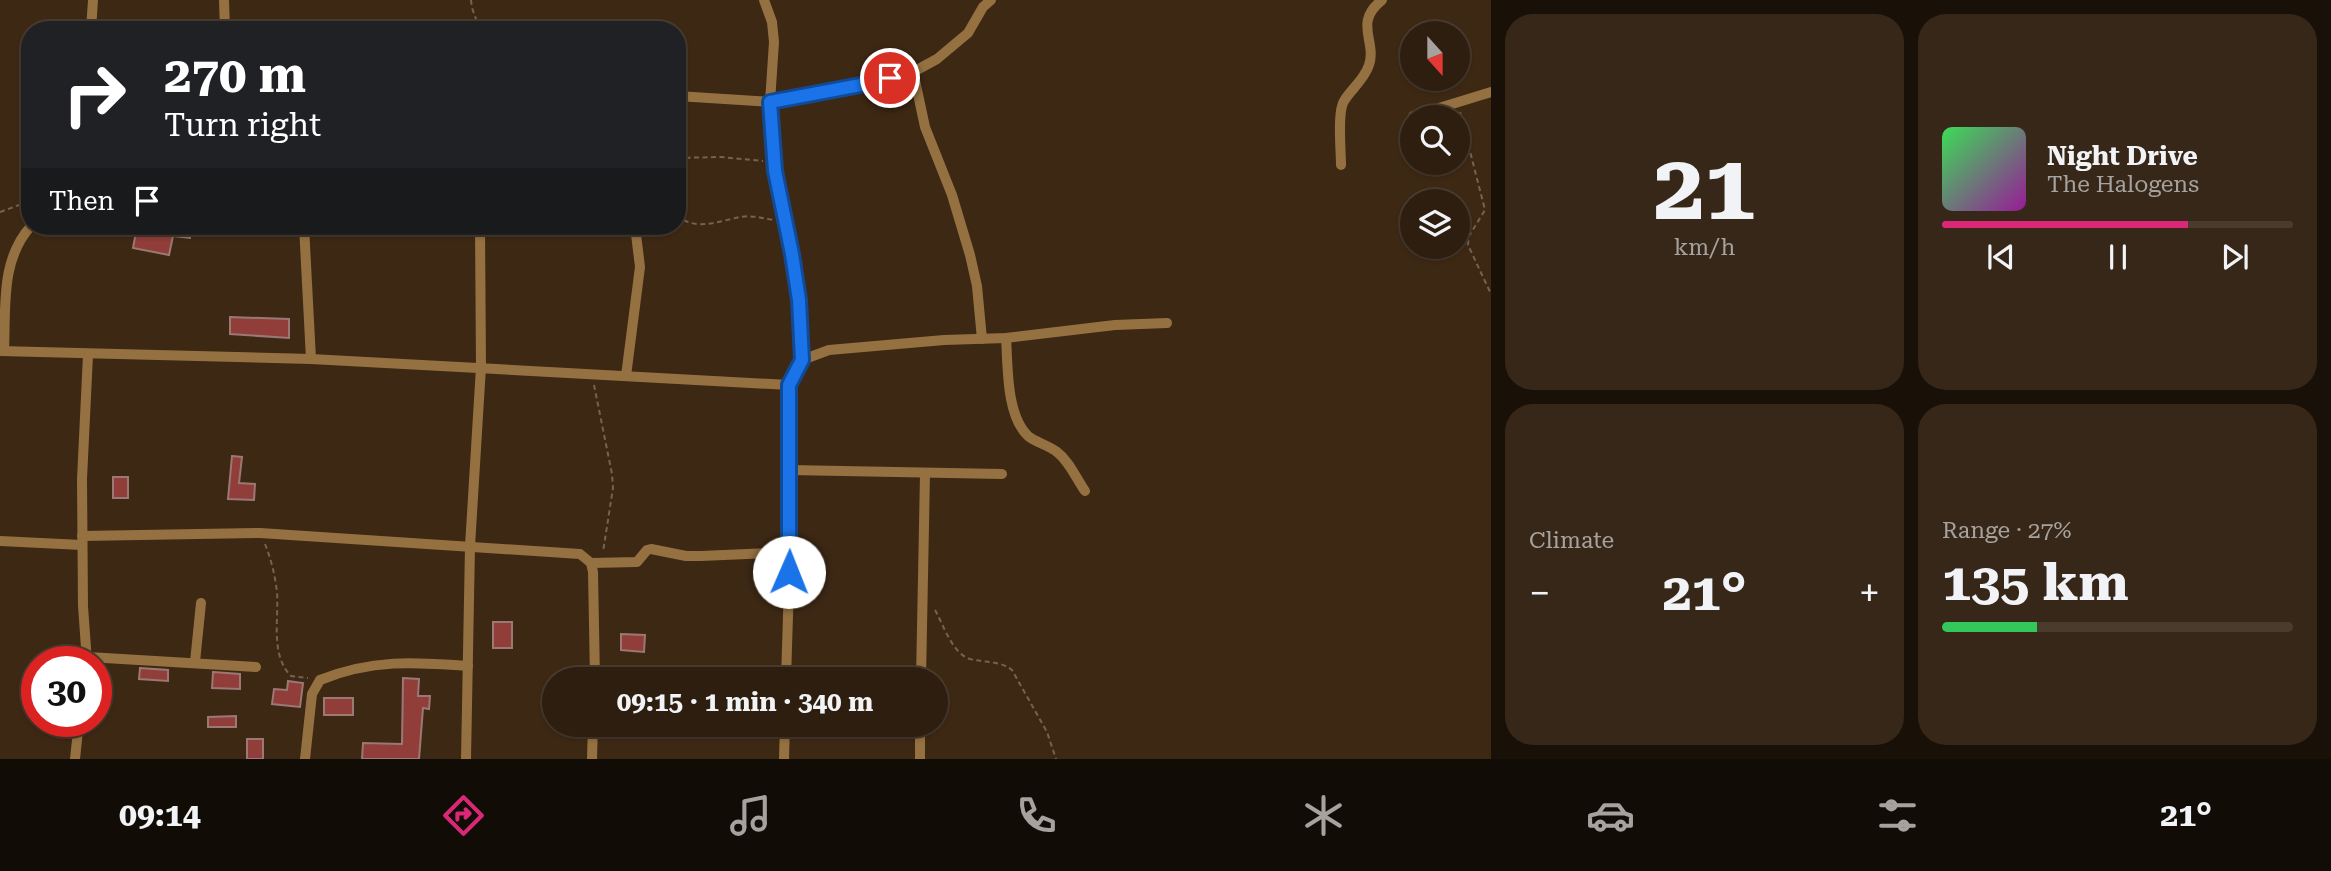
<!DOCTYPE html>
<meta charset="utf-8">
<style>
:root{--surface:#2e1e0f;--page:#362718;--text:#f1f3f6;--muted:#a7a29e;--line:#493c2f;--accent:#db2777}
body{margin:0;font-family:"Roboto Serif",serif;background:var(--page);color:var(--text);height:100vh;display:flex;flex-direction:column;font-size:26px;white-space:nowrap}
*{box-sizing:border-box;margin:0}
p{font-size:23px;color:var(--muted)}
.icon{flex:none;width:38px;height:38px;fill:none;stroke:currentColor;stroke-width:2;stroke-linecap:round;stroke-linejoin:round}
.map{position:relative;flex:1;overflow:hidden}
.panel{display:flex;flex-direction:column;gap:14px;padding:14px;background:#191008;width:840px}
.panel>*{flex:none}
.banner{position:absolute;left:21px;top:21px;width:665px;height:214px;border-radius:28px;box-shadow:0 2px 5px #0004,0 0 0 2px var(--line);background:#202124;color:#fff;overflow:hidden}
.needle{width:46px;rotate:159deg}
.buttons{position:absolute;left:1400px;top:21px;display:grid;gap:14px}
.buttons a{display:grid;place-items:center;width:70px;height:70px;border-radius:50%;background:var(--surface);box-shadow:0 2px 5px #0004,0 0 0 2px var(--line);font-size:35px}
.speed{position:absolute;left:21px;top:646px;display:flex;gap:14px;font-size:35px;font-weight:700;text-align:center}
.speed>*{display:grid;place-content:center;width:91px;height:91px;border-radius:50%;background:var(--surface);box-shadow:0 2px 5px #0004,0 0 0 2px var(--line);line-height:1}
.speed .limit{border:10px solid #d22;background:#fff;color:#111}
.pin{position:absolute;display:grid;place-items:center;width:60px;height:60px;color:#fff;margin:-30px;border:4px solid #fff;border-radius:50%;box-shadow:0 2px 7px #0007}
.me{position:absolute;width:77px;margin:-38px;rotate:1deg;stroke-linejoin:round;filter:drop-shadow(0 0 5px #0008)}
.turn{display:flex;align-items:center;gap:24px;height:147px;padding:0 28px;font-size:32px}
.turn .icon{width:91px;height:91px;stroke-width:2.5}
.turn b{display:block;font-size:49px;line-height:60px}
.then{display:flex;align-items:center;height:66px;padding:0 28px;background:#0003;gap:14px;font-size:26px}
.big{font-size:52px;font-weight:700;line-height:1.1}
.panel .card{flex:1;display:flex;flex-direction:column;justify-content:center;gap:10px;min-width:0;padding:0 24px;border-radius:28px;background:var(--page)}
.panel .dial{align-items:center;gap:0}
.dial b{font-size:91px;line-height:1}
.song{display:flex;align-items:center;gap:21px}
.cover{width:84px;height:84px;border-radius:10px;background:linear-gradient(135deg,hsl(130 70% 55%),hsl(300 70% 35%))}
.played{height:7px;border-radius:4px;background:linear-gradient(90deg,var(--accent) 70%,var(--line) 70%)}
.keys{display:flex;justify-content:space-around;direction:ltr}
.heat{display:flex;justify-content:space-between;align-items:center;font-size:38px;direction:ltr}
.charge{height:10px;border-radius:5px;background:linear-gradient(90deg,#34c759 27%,var(--line) 0)}
.panel .tiles{flex:1;display:grid;gap:14px;grid-template-columns:repeat(2,1fr)}
.trip{position:absolute;left:542px;top:667px;width:406px;height:70px;border-radius:35px;background:var(--surface);box-shadow:0 2px 5px #0004,0 0 0 2px var(--line);font-weight:700;line-height:70px;text-align:center}
.menu{display:flex;height:112px;justify-content:space-around;align-items:center;background:#120c06;color:var(--muted)}
.menu .icon{width:49px;height:49px}
.menu .current{color:var(--accent)}
.menu b{font-size:32px;color:var(--text)}
main{display:flex;flex:1;min-height:0}
.map>svg:first-child{display:block}
.building{fill:#913d39;stroke:#9b7874;stroke-width:2}
.lines{fill:none;stroke-linecap:round;stroke-linejoin:round}
.path{stroke:#756351;stroke-width:2;stroke-dasharray:5 3.5;stroke-linecap:butt}
.street{stroke:#957141;stroke-width:10}
.route-casing{stroke:#114b97;stroke-width:18}
.route{stroke:#1a73e8;stroke-width:12}
</style>
<main>
<div class="map">
<svg width="1491" height="759" viewBox="0 0 1491 759">
<rect width="100%" height="100%" fill="#3d2814"/>
<g class="building">
<polygon points="153,226 191,226 190,238 173,236 169,255 133,248 136,232 151,235"/>
<polygon points="230,317 289,319 289,338 230,334"/>
<polygon points="232,456 242,457 239,483 255,484 254,500 228,499"/>
<rect x="113" y="477" width="15" height="21"/>
<rect x="493" y="622" width="19" height="26"/>
<polygon points="621,634 645,635 644,652 621,650"/>
<polygon points="140,668 168,670 168,681 139,679"/>
<polygon points="213,672 240,674 240,689 212,688"/>
<polygon points="403,678 419,679 418,696 430,696 429,709 423,708 419,759 362,759 363,743 402,744"/>
<polygon points="288,681 303,683 300,707 272,704 274,689 287,690"/>
<rect x="324" y="698" width="29" height="17"/>
<polygon points="236,716 236,727 208,727 208,717"/>
<rect x="247" y="739" width="16" height="20"/>
</g>
<g class="lines">
<g class="path">
<polyline points="471,0 472,8 480,30"/>
<polyline points="1460,112 1485,210 1469,236 1468,245 1491,294"/>
<polyline points="677,158 721,157 763,161"/>
<polyline points="0,212 30,201"/>
<path d="M677 215C695 232 719 221 740 217 752 215 762 218 773 220"/>
<polyline points="594,385 612,474 613,488 603,552"/>
<path d="M265 544C271 559 275 575 277 592 279 619 270 655 291 676L308 678"/>
<path d="M935 610C944 626 952 653 970 659 985 663 999 660 1012 670L1047 732 1056 759"/>
</g>
<g class="street">
<polyline points="224,0 225,30"/>
<polyline points="764,0 772,22 774,42 770,102 775,171 799,300 802,360"/>
<polyline points="91,30 93,0"/>
<polyline points="913,71 925,127 952,195 970,255 977,286 982,339"/>
<polyline points="677,96 770,102 866,84 915,71 937,59 968,33 983,7 991,0"/>
<polyline points="1413,116 1491,92"/>
<path d="M1341 165C1341 150 1337 112 1344 101 1352 88 1364 80 1369 65 1377 41 1353 23 1382 0"/>
<polyline points="304,226 311,359"/>
<path d="M1006 338C1008 366 1006 415 1028 436 1037 443 1048 445 1057 452 1069 461 1076 478 1085 491"/>
<polyline points="0,351 311,359 789,385"/>
<path d="M4 351C6 308 0 260 31 226"/>
<polyline points="626,376 640,267 635,226"/>
<polyline points="789,470 1002,474"/>
<polyline points="82,536 260,533 580,554 591,563 593,572 595,679"/>
<polyline points="0,541 82,545"/>
<polyline points="591,563 637,562 647,550 651,549 686,556 701,556 790,552"/>
<polyline points="88,657 256,667"/>
<polyline points="87,662 83,606 82,479 88,355"/>
<polyline points="195,662 201,603"/>
<polyline points="595,676 669,679"/>
<polyline points="786,679 790,552 789,385 795,370 802,360 829,350 944,340 1006,338 1115,325 1167,323"/>
<polyline points="921,679 925,474"/>
<polyline points="75,759 79,721"/>
<path d="M305 759 312 694 320 680C372 659 414 662 468 666"/>
<polyline points="466,759 470,546 481,367 480,226"/>
<polyline points="592,759 593,724"/>
<polyline points="784,759 785,724"/>
<polyline points="920,759 920,724"/>
</g>
</g>
<g class="lines">
<g class="route-casing">
<polyline id="route" points="789,572 789,385 802,360 799,300 792,254 775,171 770,102 866,84 890,78"/>
</g>
<use href="#route" class="route"/>
</g>
</svg>
<div class="buttons">
<a><svg class="needle" viewBox="-14 -14 28 28"><path d="M0-13l5 13h-10z" fill="#e53935"/><path d="M0 13l5-13h-10z" fill="#a7a29e"/></svg></a>
<a><svg class="icon" aria-label="search" viewBox="0 0 24 24"><circle cx="10" cy="10" r="6"/><path d="M15 15l6 6"/></svg></a>
<a><svg class="icon" aria-label="layers" viewBox="0 0 24 24"><path d="M12 4l9 5-9 5-9-5zM3 14l9 5 9-5"/></svg></a>
</div>
<div class="speed"><div class="limit">30</div></div>
<div class="pin" style="left:890px;top:78px;background:#d93025"><svg class="icon" aria-label="arrive" viewBox="0 0 24 24"><path d="M6 21V4h12l-3 4 3 4H6"/></svg></div>
<svg class="me" style="left:789px;top:572px" viewBox="-20 -20 40 40"><circle r="19" fill="#fff"/><path d="M0-13L10 11 0 6-10 11z" fill="#1a73e8"/></svg>
<div class="trip">09:15 · 1 min · 340 m</div>
<div class="banner">
<div class="turn"><svg class="icon" aria-label="right" viewBox="0 0 24 24"><path d="M7 20v-9h11M14 6l5 5-5 5"/></svg><div><b>270 m</b>Turn right</div></div>
<div class="then">Then<svg class="icon" aria-label="arrive" viewBox="0 0 24 24"><path d="M6 21V4h12l-3 4 3 4H6"/></svg></div>
</div>
</div>
<section class="panel">
<div class="tiles">
<div class="card dial"><b>21</b><p>km/h</p></div>
<div class="card">
<div class="song"><i class="cover"></i><div><b>Night Drive</b><p>The Halogens</p></div></div>
<div class="played"></div>
<div class="keys"><svg class="icon" aria-label="previous" viewBox="0 0 24 24"><path d="M18 5L8 12l10 7zM5 5v14"/></svg><svg class="icon" aria-label="pause" viewBox="0 0 24 24"><path d="M8 5v14M16 5v14"/></svg><svg class="icon" aria-label="next" viewBox="0 0 24 24"><path d="M6 5l10 7-10 7zM19 5v14"/></svg></div>
</div>
<div class="card"><p>Climate</p>
<div class="heat"><a>−</a><b class="big">21°</b><a>+</a></div>
</div>
<div class="card"><p>Range · 27%</p><b class="big">135 km</b><div class="charge"></div></div>
</div>
</section>
</main>
<nav class="menu">
<b>09:14</b>
<svg class="icon current" aria-label="directions" viewBox="0 0 24 24"><path d="M12 3l9 9-9 9-9-9zM9 14v-3h6M13 9l2 2-2 2"/></svg>
<svg class="icon" aria-label="music" viewBox="0 0 24 24"><path d="M9 18V5l10-2v13"/><circle cx="6" cy="18" r="3"/><circle cx="16" cy="16" r="3"/></svg>
<svg class="icon" aria-label="phone" viewBox="0 0 24 24"><path d="M5 4h4l2 5-3 2q2 4 5 5l2-3 5 2v4C11 20 4 13 5 4z"/></svg>
<svg class="icon" aria-label="climate" viewBox="0 0 24 24"><path d="M12 3v18M4 7l16 10M4 17L20 7"/></svg>
<svg class="icon" aria-label="car" viewBox="0 0 24 24"><path d="M5 17H2v-5l4-1 3-4h7l3 4 3 1v5h-3M9 17h6M6 11h13"/><circle cx="7" cy="17" r="2"/><circle cx="17" cy="17" r="2"/></svg>
<svg class="icon" aria-label="filters" viewBox="0 0 24 24"><path d="M4 7h16M4 17h16"/><circle cx="9" cy="7" r="2"/><circle cx="15" cy="17" r="2"/></svg>
<b>21°</b>
</nav>
